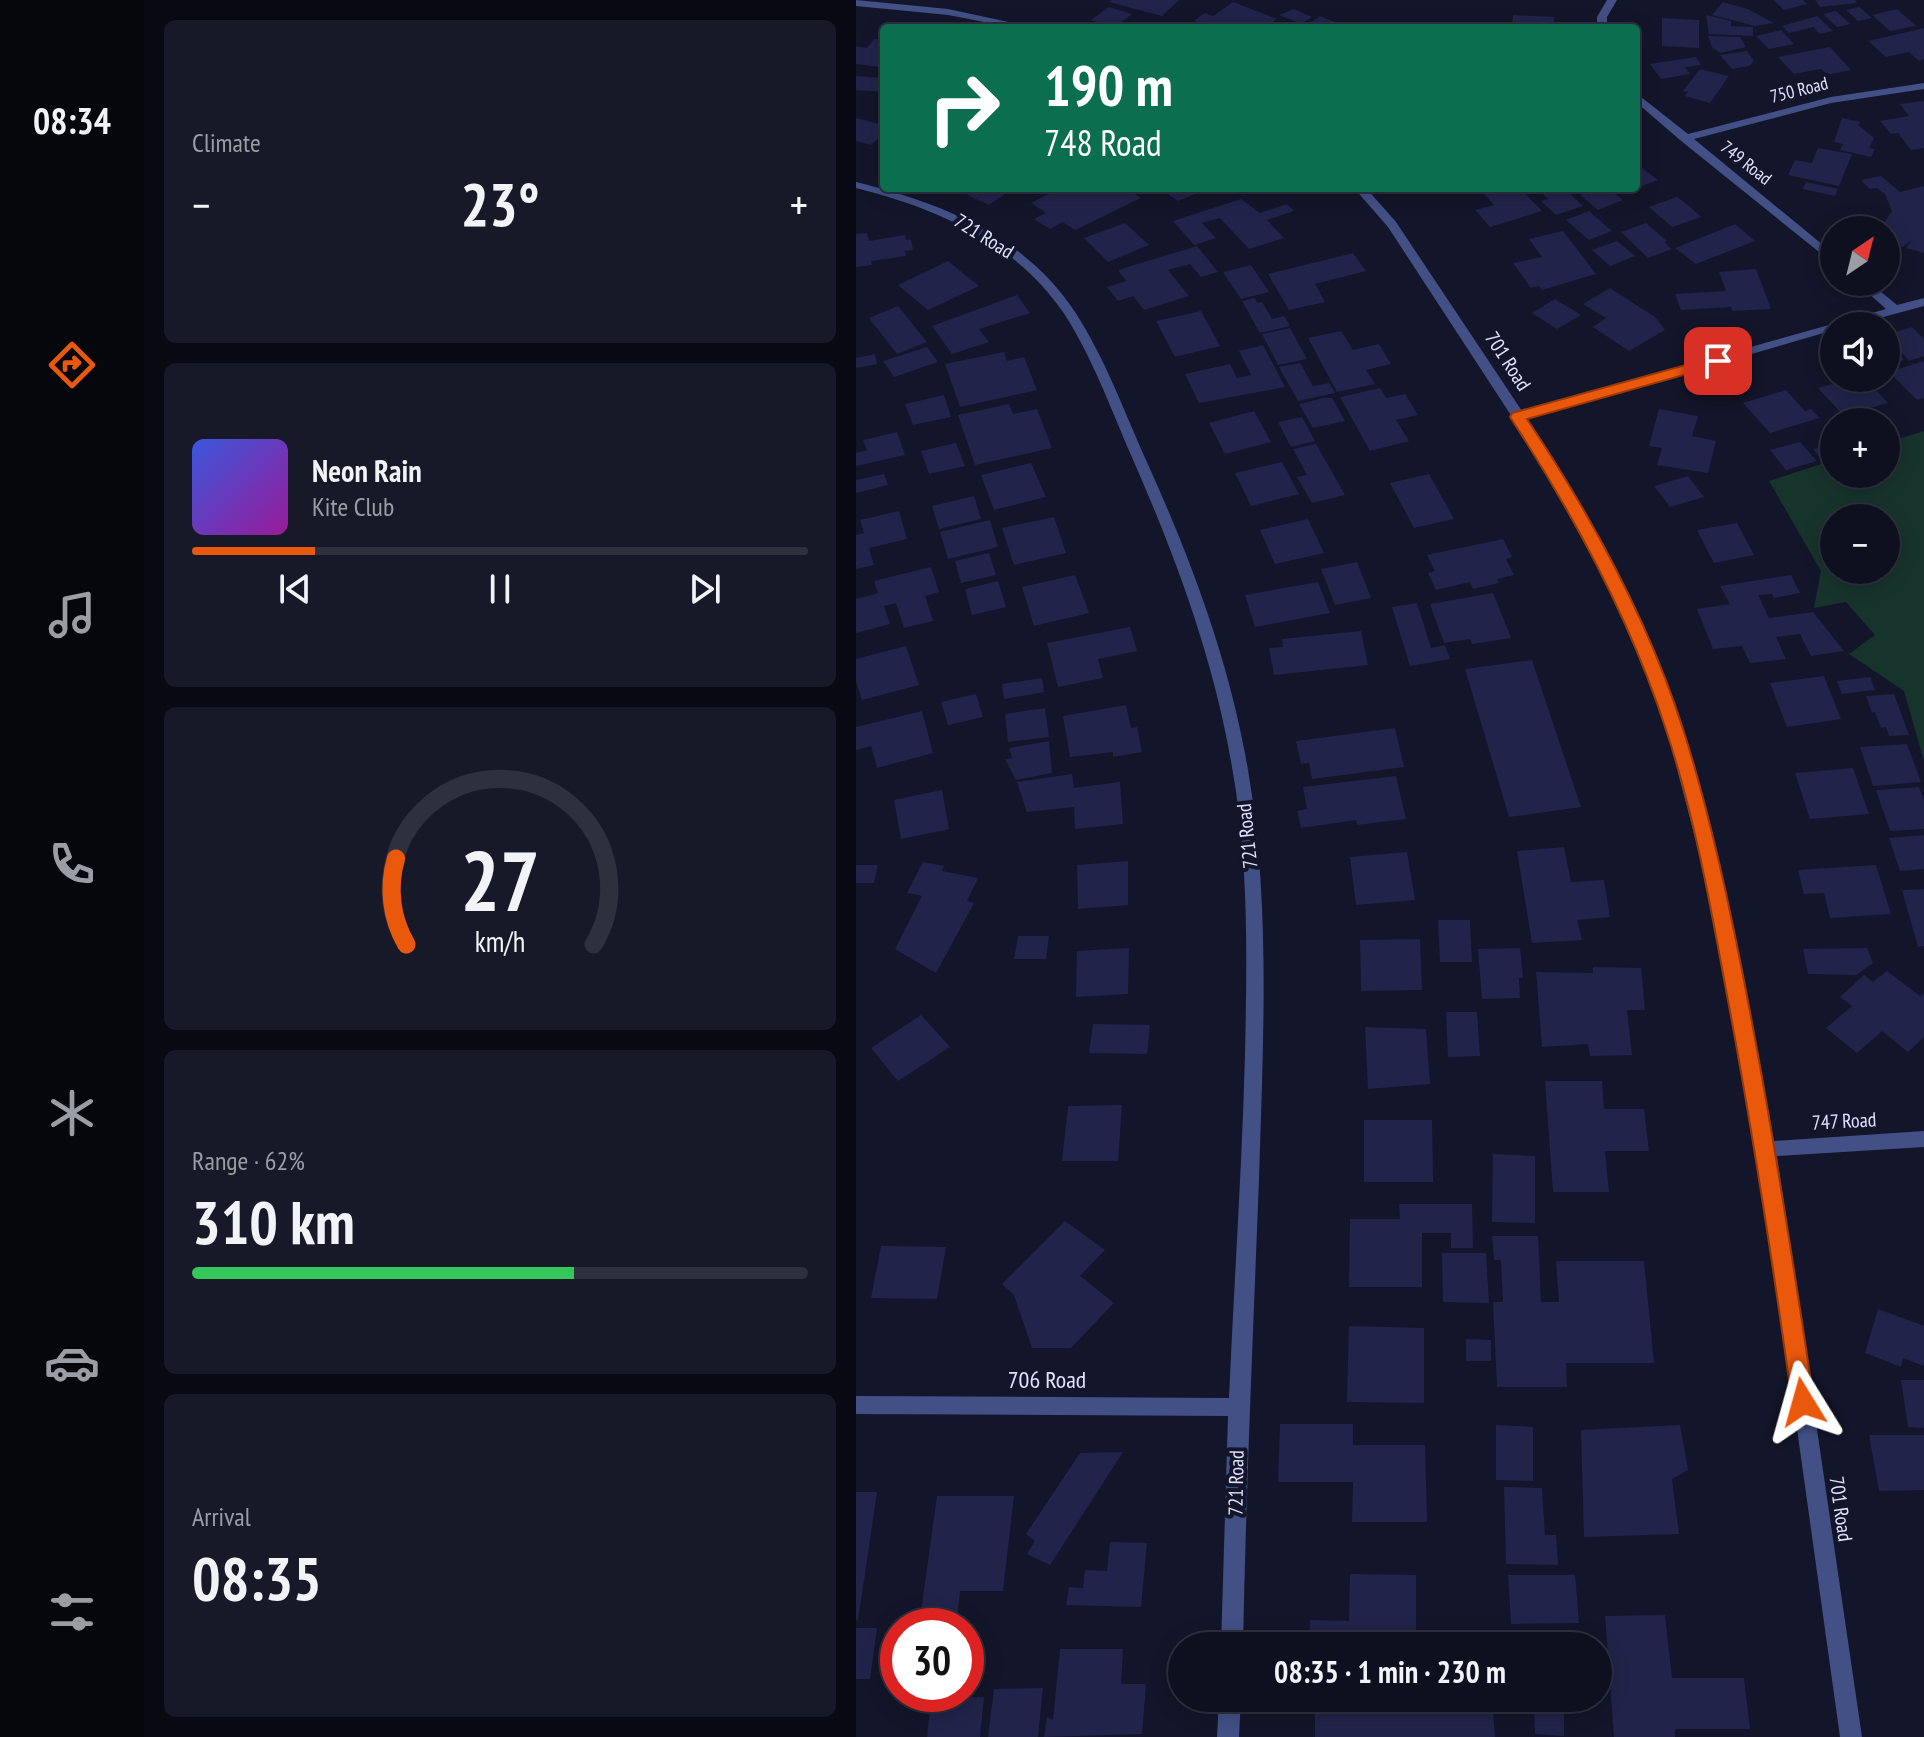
<!DOCTYPE html>
<meta charset="utf-8">
<style>
:root{--surface:#0e1020;--page:#171929;--text:#f1f3f6;--muted:#9b9da5;--line:#2e303e;--accent:#ea580c}
body{margin:0;font-family:"PT Sans Narrow",sans-serif;background:var(--page);color:var(--text);height:100vh;display:flex;flex-direction:column;font-size:30px;white-space:nowrap}
*{box-sizing:border-box;margin:0}
p{font-size:26px;color:var(--muted)}
.icon{flex:none;width:44px;height:44px;fill:none;stroke:currentColor;stroke-width:2;stroke-linecap:round;stroke-linejoin:round}
.map{position:relative;flex:1;overflow:hidden}
.side{display:flex;flex-direction:column;gap:20px;padding:20px;background:#080912;width:712px}
.side>*{flex:none}
.banner{position:absolute;left:24px;top:24px;width:760px;height:168px;border-radius:8px;box-shadow:0 4px 20px #0003,0 0 0 2px var(--line);background:#0b6e4f;color:#fff;overflow:hidden}
.needle{width:52px;rotate:35deg}
.buttons{position:absolute;left:964px;top:216px;display:grid;gap:16px}
.buttons a{display:grid;place-items:center;width:80px;height:80px;border-radius:50%;background:var(--surface);box-shadow:0 4px 20px #0003,0 0 0 2px var(--line);font-size:40px}
.speed{position:absolute;left:24px;top:1608px;display:flex;gap:16px;font-size:40px;font-weight:700;text-align:center}
.speed>*{display:grid;place-content:center;width:104px;height:104px;border-radius:50%;background:var(--surface);box-shadow:0 4px 20px #0003,0 0 0 2px var(--line);line-height:1}
.speed .limit{border:12px solid #d22;background:#fff;color:#111}
.pin{position:absolute;display:grid;place-items:center;width:68px;height:68px;color:#fff;margin:-34px;border-radius:16px;box-shadow:0 4px 12px #0006}
.me{position:absolute;width:88px;margin:-44px;rotate:352deg;stroke-linejoin:round;filter:drop-shadow(0 0 6px #0008)}
.turn{display:flex;align-items:center;gap:28px;height:168px;padding:0 32px;font-size:36px}
.turn .icon{width:104px;height:104px;stroke-width:2.5}
.turn b{display:block;font-size:56px;line-height:68px}
.big{font-size:60px;font-weight:600;line-height:1.1}
.side .card{flex:1;display:flex;flex-direction:column;justify-content:center;gap:12px;min-width:0;padding:0 28px;border-radius:12px;background:var(--page)}
.side .dial{align-items:center;gap:0}
.dial svg{height:208px;overflow:visible;fill:none;stroke:var(--line);stroke-width:7;stroke-linecap:round;text-anchor:middle}
.dial text{fill:var(--text);stroke:none}
.song{display:flex;align-items:center;gap:24px}
.cover{width:96px;height:96px;border-radius:12px;background:linear-gradient(135deg,hsl(230 70% 55%),hsl(300 70% 35%))}
.played{height:8px;border-radius:4px;background:linear-gradient(90deg,var(--accent) 20%,var(--line) 20%)}
.keys{display:flex;justify-content:space-around;direction:ltr}
.heat{display:flex;justify-content:space-between;align-items:center;font-size:44px;direction:ltr}
.charge{height:12px;border-radius:6px;background:linear-gradient(90deg,#34c759 62%,var(--line) 0)}
.trip{position:absolute;left:312px;top:1632px;width:444px;height:80px;border-radius:40px;background:var(--surface);box-shadow:0 4px 20px #0003,0 0 0 2px var(--line);font-weight:600;line-height:80px;text-align:center}
main{display:flex;flex:1;min-height:0}
.tabs{display:flex;flex-direction:column;width:144px;justify-content:space-around;align-items:center;background:#06060d;color:var(--muted)}
.tabs .icon{width:56px;height:56px}
.tabs .active{color:var(--accent)}
.tabs b{font-size:36px;color:var(--text)}
.map>svg:first-child{display:block}
.green{fill:#17342c;fill-rule:evenodd}
.building{fill:#21234a}
.lines{fill:none;stroke-linecap:round;stroke-linejoin:round}
.minor{fill:#425086;fill-rule:evenodd}
.route{fill:#ea580c;stroke:#983908;stroke-width:2}
.labels{text-anchor:middle;stroke-width:8;stroke-linejoin:round;paint-order:stroke}
.far-street-label{font-size:18px;fill:#dfe3fd;stroke:#13152a}
.street-label{font-size:20px;fill:#dfe3fd;stroke:#13152a}
.near-street-label{font-size:24px;fill:#dfe3fd;stroke:#13152a}
</style>
<main>
<nav class="tabs">
<b>08:34</b>
<svg class="icon active" aria-label="directions" viewBox="0 0 24 24"><path d="M12 3l9 9-9 9-9-9zM9 14v-3h6M13 9l2 2-2 2"/></svg>
<svg class="icon" aria-label="music" viewBox="0 0 24 24"><path d="M9 18V5l10-2v13"/><circle cx="6" cy="18" r="3"/><circle cx="16" cy="16" r="3"/></svg>
<svg class="icon" aria-label="phone" viewBox="0 0 24 24"><path d="M5 4h4l2 5-3 2q2 4 5 5l2-3 5 2v4C11 20 4 13 5 4z"/></svg>
<svg class="icon" aria-label="climate" viewBox="0 0 24 24"><path d="M12 3v18M4 7l16 10M4 17L20 7"/></svg>
<svg class="icon" aria-label="car" viewBox="0 0 24 24"><path d="M5 17H2v-5l4-1 3-4h7l3 4 3 1v5h-3M9 17h6M6 11h13"/><circle cx="7" cy="17" r="2"/><circle cx="17" cy="17" r="2"/></svg>
<svg class="icon" aria-label="filters" viewBox="0 0 24 24"><path d="M4 7h16M4 17h16"/><circle cx="9" cy="7" r="2"/><circle cx="15" cy="17" r="2"/></svg>
</nav>
<section class="side">
<div class="card"><p>Climate</p>
<div class="heat"><a>−</a><b class="big">23°</b><a>+</a></div>
</div>
<div class="card">
<div class="song"><i class="cover"></i><div><b>Neon Rain</b><p>Kite Club</p></div></div>
<div class="played"></div>
<div class="keys"><svg class="icon" aria-label="previous" viewBox="0 0 24 24"><path d="M18 5L8 12l10 7zM5 5v14"/></svg><svg class="icon" aria-label="pause" viewBox="0 0 24 24"><path d="M8 5v14M16 5v14"/></svg><svg class="icon" aria-label="next" viewBox="0 0 24 24"><path d="M6 5l10 7-10 7zM19 5v14"/></svg></div>
</div>
<div class="card dial"><svg viewBox="0 0 100 80">
<path d="M14 69A42 42 0 1 1 86 69"/>
<path d="M14 69A42 42 0 0 1 10 36" stroke="#ea580c"/>
<text x="50" y="56" font-size="32" font-weight="700">27</text>
<text x="50" y="72" font-size="11">km/h</text>
</svg></div>
<div class="card"><p>Range · 62%</p><b class="big">310 km</b><div class="charge"></div></div>
<div class="card"><p>Arrival</p><b class="big">08:35</b></div>
</section>
<div class="map">
<svg width="1068" height="1737" viewBox="0 0 1068 1737">
<rect width="100%" height="100%" fill="#13152a"/>
<path class="green" d="M1068 431V761L1048 691 993 654 1019 635 990 602 958 608 965 571 913 481 978 460V474H1030V443ZM978 518H1030V570H978Z"/>
<g class="building">
<polygon points="256,0 323,0 306,16 253,2"/>
<polygon points="917,0 947,0 951,4 928,10"/>
<polygon points="959,0 999,0 1001,3 964,7"/>
<polygon points="377,2 421,19 408,28 390,28 379,24 373,28 357,28 338,21 349,13 357,16"/>
<polygon points="867,2 892,9 918,23 899,26 856,15"/>
<polygon points="253,7 276,14 258,28 235,20"/>
<polygon points="1003,7 1016,18 1002,21 990,10"/>
<polygon points="438,9 456,17 445,24 423,15"/>
<polygon points="1041,9 1060,26 1034,31 1016,15"/>
<polygon points="980,11 994,24 981,27 967,14"/>
<polygon points="657,15 698,17 698,28 656,28"/>
<polygon points="850,15 875,21 875,26 897,27 897,36 853,34"/>
<polygon points="464,16 494,28 447,28"/>
<polygon points="961,16 977,31 964,34 957,27 933,33 926,26"/>
<polygon points="806,18 843,20 843,48 806,46"/>
<polygon points="583,22 614,24 614,28 582,28"/>
<polygon points="1068,28 1068,59 1063,61 1053,52 1030,57 1012,41"/>
<polygon points="925,30 938,44 913,49 900,36"/>
<polygon points="852,36 884,37 890,47 864,53 856,47"/>
<polygon points="18,39 28,40 28,62 24,67 0,64 0,46 11,48"/>
<polygon points="974,47 995,70 971,75 965,69 938,74 922,57"/>
<polygon points="891,51 898,61 893,66 876,69 864,55"/>
<polygon points="840,57 845,65 829,67 834,74 805,79 794,64"/>
<polygon points="844,69 873,76 854,103 829,96 832,92 827,91"/>
<polygon points="0,76 28,78 28,92 0,90"/>
<polygon points="1068,101 1068,148 1055,150 1042,133 1035,134 1024,121 1053,116 1044,104"/>
<polygon points="0,118 28,125 28,133 15,145 0,141"/>
<polygon points="986,118 1004,122 1002,125 1018,138 1013,148 1019,149 1015,157 984,150 987,144 978,142"/>
<polygon points="962,148 996,154 983,186 932,175 939,160 956,163"/>
<polygon points="780,163 790,171 802,180 780,188"/>
<polygon points="1025,176 1044,192 1068,186 1068,253 1050,248 1056,240 1047,247 1030,242 1030,230 1023,230 1036,211 1029,194 1021,188 1014,189 1005,180"/>
<polygon points="950,182 982,189 979,196 947,189"/>
<polygon points="122,188 151,188 155,190 133,205 111,195"/>
<polygon points="204,188 216,188 226,194 236,188 253,188 262,193 270,188 285,198 219,230 207,222 194,229 178,219 190,213 175,203"/>
<polygon points="303,188 354,188 322,201"/>
<polygon points="623,188 664,188 686,211 634,227 619,210 638,205"/>
<polygon points="697,188 708,188 727,206 700,215 685,201 692,199 685,192"/>
<polygon points="743,188 752,188 767,200 742,210 724,195"/>
<polygon points="821,197 833,206 845,217 816,227 793,207"/>
<polygon points="385,199 404,213 431,204 438,211 411,220 428,238 393,249 364,218 346,223 360,238 338,245 317,221"/>
<polygon points="733,211 756,231 733,240 710,220"/>
<polygon points="269,223 293,245 252,262 228,238"/>
<polygon points="790,223 811,241 808,242 816,249 792,258 765,232"/>
<polygon points="879,224 899,241 840,264 819,248"/>
<polygon points="707,231 740,274 686,290 683,286 675,288 657,263 686,257 673,239"/>
<polygon points="11,233 13,241 49,235 50,240 55,239 57,250 49,251 50,256 15,261 16,265 0,267 0,234"/>
<polygon points="761,241 779,256 754,266 736,250"/>
<polygon points="341,246 362,272 345,277 334,264 312,270 333,296 288,310 277,296 262,301 251,287 270,281 262,270"/>
<polygon points="497,253 510,271 459,284 469,302 433,310 412,274"/>
<polygon points="92,261 123,286 72,310 42,285"/>
<polygon points="395,265 413,292 385,299 367,272"/>
<polygon points="900,269 915,309 876,311 875,307 825,310 819,294 870,291 863,272"/>
<polygon points="754,288 799,317 809,330 773,351 737,327 750,318 727,304"/>
<polygon points="161,295 174,313 123,329 133,342 96,354 76,326"/>
<polygon points="399,298 401,303 406,302 416,319 428,316 434,326 404,333 386,301"/>
<polygon points="699,299 725,315 701,329 676,313"/>
<polygon points="42,306 71,342 41,354 13,318"/>
<polygon points="345,311 364,346 319,357 300,321"/>
<polygon points="1056,327 1068,339 1068,356 1053,361 1030,335"/>
<polygon points="434,328 451,359 422,365 406,334"/>
<polygon points="485,331 497,350 523,344 535,364 510,370 519,384 481,392 452,338"/>
<polygon points="1030,342 1048,360 1030,365"/>
<polygon points="407,345 429,387 343,403 329,374 374,364 381,378 395,375 383,351"/>
<polygon points="71,347 82,362 38,377 27,361"/>
<polygon points="148,352 151,361 168,357 181,390 104,407 89,364"/>
<polygon points="19,354 21,364 0,368 0,358"/>
<polygon points="1068,361 1068,398 1061,400 1033,372"/>
<polygon points="444,363 457,386 473,383 479,393 442,401 423,367"/>
<polygon points="996,378 1009,378 1032,403 1008,410 1020,422 979,422 976,419 987,415 962,388"/>
<polygon points="524,388 530,398 549,394 562,415 540,420 553,441 514,451 484,397"/>
<polygon points="930,390 949,411 955,409 964,418 914,433 887,403"/>
<polygon points="88,395 95,417 57,425 49,404"/>
<polygon points="468,398 476,398 489,421 457,428 443,404"/>
<polygon points="153,404 157,414 181,409 196,448 119,465 102,415"/>
<polygon points="803,409 842,416 836,436 860,441 852,473 801,465 806,448 793,446"/>
<polygon points="398,411 415,442 369,454 353,423"/>
<polygon points="446,417 459,441 435,447 422,422"/>
<polygon points="41,432 49,455 0,466 0,453 11,450 7,440"/>
<polygon points="944,442 961,461 930,470 914,450"/>
<polygon points="100,443 109,466 73,474 65,451"/>
<polygon points="978,443 978,456 966,460 957,449"/>
<polygon points="460,444 489,495 456,503 441,477 451,475 437,449"/>
<polygon points="426,462 443,494 395,506 379,473"/>
<polygon points="175,463 190,497 138,510 125,475"/>
<polygon points="28,474 32,485 0,493 0,480"/>
<polygon points="573,474 598,519 558,528 534,483"/>
<polygon points="832,476 848,497 814,507 798,486"/>
<polygon points="118,496 125,519 83,529 76,506"/>
<polygon points="43,511 51,539 13,548 18,565 0,569 0,535 8,533 4,520"/>
<polygon points="198,517 210,553 158,565 146,528"/>
<polygon points="452,519 468,553 419,564 404,530"/>
<polygon points="134,520 142,547 92,559 84,532"/>
<polygon points="881,523 898,555 858,563 841,530"/>
<polygon points="647,539 656,557 650,559 658,575 641,579 643,583 617,589 614,582 580,590 572,573 579,571 571,555"/>
<polygon points="133,553 140,575 105,583 99,561"/>
<polygon points="501,562 515,598 479,605 465,569"/>
<polygon points="75,567 83,592 69,596 77,621 48,628 40,603 28,606 34,624 0,633 0,599 22,593 18,581"/>
<polygon points="219,575 233,613 178,626 166,587"/>
<polygon points="935,575 944,593 918,598 916,594 902,595 913,618 957,612 988,651 955,656 944,634 920,637 930,659 894,663 886,646 857,649 841,609 874,604 864,586"/>
<polygon points="142,581 150,607 116,615 109,589"/>
<polygon points="462,582 474,613 399,627 389,595"/>
<polygon points="637,593 655,638 616,644 614,639 588,643 574,604"/>
<polygon points="561,603 575,648 589,645 594,659 554,666 536,607"/>
<polygon points="274,627 281,651 242,659 247,678 202,687 191,643"/>
<polygon points="505,631 512,665 418,675 413,648 427,647 426,639"/>
<polygon points="50,646 63,685 6,700 0,682 0,659"/>
<polygon points="676,660 725,807 653,817 609,669"/>
<polygon points="968,676 985,719 931,727 914,683"/>
<polygon points="1014,677 1019,690 986,694 981,681"/>
<polygon points="186,678 188,692 148,699 146,684"/>
<polygon points="120,694 127,717 92,725 85,702"/>
<polygon points="1038,694 1053,735 1033,736 1030,727 1025,728 1019,712 1016,713 1010,696"/>
<polygon points="270,705 275,728 281,727 286,752 257,757 257,752 214,757 207,716"/>
<polygon points="189,708 193,737 152,742 149,714"/>
<polygon points="66,711 77,753 21,768 15,746 0,750 0,727"/>
<polygon points="539,728 548,767 456,779 453,763 445,764 440,741"/>
<polygon points="193,741 196,773 160,780 149,759 156,758 153,748"/>
<polygon points="1051,744 1065,782 1017,786 1004,747"/>
<polygon points="997,768 1013,814 954,819 939,773"/>
<polygon points="216,774 218,788 264,782 267,824 219,829 218,807 171,812 161,782"/>
<polygon points="540,776 550,819 501,825 500,820 445,828 441,811 451,809 447,787"/>
<polygon points="1063,787 1068,801 1068,829 1034,831 1020,790"/>
<polygon points="86,790 93,829 45,839 38,800"/>
<polygon points="1068,835 1068,869 1044,871 1033,838"/>
<polygon points="708,847 715,882 748,880 754,917 721,920 726,940 676,943 661,851"/>
<polygon points="551,852 559,900 500,905 494,857"/>
<polygon points="272,861 272,905 222,909 221,865"/>
<polygon points="67,862 88,866 86,871 122,878 111,901 118,903 80,973 39,949 66,896 51,893"/>
<polygon points="0,865 22,865 18,883 0,883"/>
<polygon points="1020,865 1035,914 974,918 968,893 948,894 942,870"/>
<polygon points="1068,889 1068,946 1062,947 1046,890"/>
<polygon points="582,920 614,920 616,962 584,962"/>
<polygon points="162,936 193,936 190,959 158,959"/>
<polygon points="564,939 566,990 505,991 504,940"/>
<polygon points="273,948 272,994 220,997 221,951"/>
<polygon points="664,948 667,978 663,978 664,998 626,999 622,949"/>
<polygon points="1011,948 1017,963 1000,975 952,974 947,949"/>
<polygon points="737,967 785,968 789,1010 771,1010 776,1055 734,1056 732,1044 686,1047 680,972 737,973"/>
<polygon points="1031,971 1064,996 1068,993 1068,1037 1052,1052 1026,1031 1001,1053 970,1028 996,1006 984,997 1008,975 1017,982"/>
<polygon points="590,1012 621,1012 624,1056 592,1057"/>
<polygon points="65,1015 94,1047 42,1081 15,1048"/>
<polygon points="237,1024 294,1025 291,1054 233,1053"/>
<polygon points="509,1027 570,1029 574,1084 512,1089"/>
<polygon points="689,1081 746,1081 748,1109 788,1109 793,1151 749,1151 753,1192 697,1192"/>
<polygon points="266,1105 262,1161 206,1161 212,1106"/>
<polygon points="508,1120 576,1120 577,1182 508,1182"/>
<polygon points="637,1154 679,1156 679,1223 636,1222"/>
<polygon points="543,1204 616,1204 617,1248 595,1248 595,1233 566,1233 566,1287 493,1287 494,1219 544,1219"/>
<polygon points="209,1221 249,1250 224,1276 258,1303 215,1348 176,1348 158,1295 146,1284"/>
<polygon points="636,1236 682,1236 685,1302 703,1302 700,1261 788,1261 798,1363 710,1363 711,1387 641,1387 637,1302 647,1302 645,1260 638,1260"/>
<polygon points="25,1246 90,1247 81,1299 15,1298"/>
<polygon points="586,1253 630,1253 633,1303 587,1302"/>
<polygon points="1022,1309 1068,1326 1068,1366 1047,1358 1045,1367 1009,1353"/>
<polygon points="493,1326 568,1328 568,1403 491,1402"/>
<polygon points="610,1339 635,1340 635,1361 610,1361"/>
<polygon points="1045,1380 1068,1380 1068,1428 1052,1427"/>
<polygon points="424,1424 497,1424 497,1445 569,1445 571,1522 496,1522 497,1482 422,1482"/>
<polygon points="640,1425 677,1427 677,1481 640,1480"/>
<polygon points="824,1425 832,1470 816,1479 823,1534 728,1537 725,1430"/>
<polygon points="1013,1435 1068,1435 1068,1490 1023,1491"/>
<polygon points="267,1452 194,1565 171,1554 179,1541 170,1534 224,1453"/>
<polygon points="648,1487 686,1488 689,1535 700,1535 702,1565 650,1564"/>
<polygon points="0,1492 21,1492 2,1621 0,1620"/>
<polygon points="81,1496 158,1496 147,1591 104,1591 100,1626 63,1626"/>
<polygon points="254,1542 291,1543 285,1607 210,1605 213,1587 227,1588 229,1570 251,1571"/>
<polygon points="494,1574 560,1575 560,1646 453,1646 454,1620 493,1621"/>
<polygon points="652,1575 719,1575 723,1623 655,1624"/>
<polygon points="809,1615 816,1678 888,1678 894,1729 819,1729 819,1737 758,1737 749,1616"/>
<polygon points="39,1625 42,1625 42,1681 30,1681"/>
<polygon points="0,1628 21,1628 14,1679 0,1679"/>
<polygon points="204,1649 267,1649 265,1684 290,1684 286,1734 188,1737 191,1717 197,1720"/>
<polygon points="187,1688 182,1737 132,1737 138,1689"/>
<polygon points="128,1697 124,1737 71,1737 75,1698"/>
<polygon points="459,1698 636,1698 639,1737 459,1737"/>
<polygon points="662,1698 708,1698 708,1736 679,1734 678,1706 662,1705"/>
</g>
<g class="lines">
<g class="minor">
<polygon points="0,0 92,9 180,28 159,28 92,15 0,6"/>
<polygon points="751,0 761,0 751,17 751,28 741,28 741,17"/>
<polygon points="1068,83 1068,89 975,103 838,139 978,254 978,264 824,140 780,102 780,93 832,134 975,97"/>
<path d="M0 182C86 203 169 236 219 312 249 358 268 411 290 460 335 559 374 663 392 770 415 905 407 1043 403 1179 397 1335 390 1490 387 1646H365L372 1416 0 1414V1396L373 1398C378 1283 386 1169 389 1055 391 959 393 862 376 767 358 659 319 555 275 455 254 407 236 356 207 312 159 242 80 208 0 188Z"/>
<path d="M498 188H510L540 222 666 411 1030 309 1000 282H1013L1041 305 1068 298V306L994 326H978V330L671 419C733 514 793 623 827 733 868 866 892 1004 918 1141L1068 1131V1147L921 1156 1006 1737H984L902 1149 854 894 811 731 782 653 744 568 696 478 532 227Z"/>
<polygon points="363,1698 385,1698 383,1737 361,1737"/>
</g>
</g>
<path class="route" d="M862 356 869 361 867 364 671 419C735 515 793 621 828 732 855 818 874 908 891 996 917 1131 938 1266 958 1402L955 1410 947 1413 940 1410 936 1402C917 1264 896 1127 870 990 854 903 838 814 810 730 774 618 718 515 654 417L656 413Z"/>
<g class="labels">
<g class="far-street-label">
<text transform="translate(943 90) rotate(-14)" y="6">750 Road</text>
<text transform="translate(890 163) rotate(38)" y="6">749 Road</text>
</g>
<g class="street-label">
<text transform="translate(128 236) rotate(32)" y="7">721 Road</text>
<text transform="translate(652 361) rotate(57)" y="7">701 Road</text>
<text transform="translate(391 836) rotate(-96)" y="7">721 Road</text>
<text transform="translate(988 1121) rotate(-3)" y="7">747 Road</text>
<text transform="translate(380 1483) rotate(-89)" y="7">721 Road</text>
<text transform="translate(985 1509) rotate(82)" y="7">701 Road</text>
</g>
<g class="near-street-label">
<text x="191" y="1388">706 Road</text>
</g>
</g>
</svg>
<div class="buttons">
<a><svg class="needle" viewBox="-14 -14 28 28"><path d="M0-13l5 13h-10z" fill="#e53935"/><path d="M0 13l5-13h-10z" fill="#9b9da5"/></svg></a>
<a><svg class="icon" aria-label="sound" viewBox="0 0 24 24"><path d="M4 9h4l5-4v14l-5-4H4zM17 9q2 3 0 6"/></svg></a>
<a>+</a>
<a>−</a>
</div>
<div class="speed"><div class="limit">30</div></div>
<div class="pin" style="left:862px;top:361px;background:#d93025"><svg class="icon" aria-label="arrive" viewBox="0 0 24 24"><path d="M6 21V4h12l-3 4 3 4H6"/></svg></div>
<svg class="me" style="left:947px;top:1402px" viewBox="-20 -20 40 40"><path d="M0-17L14 15 0 8-14 15z" fill="#ea580c" stroke="#fff" stroke-width="4"/></svg>
<div class="trip">08:35 · 1 min · 230 m</div>
<div class="banner">
<div class="turn"><svg class="icon" aria-label="right" viewBox="0 0 24 24"><path d="M7 20v-9h11M14 6l5 5-5 5"/></svg><div><b>190 m</b>748 Road</div></div>
</div>
</div>
</main>
